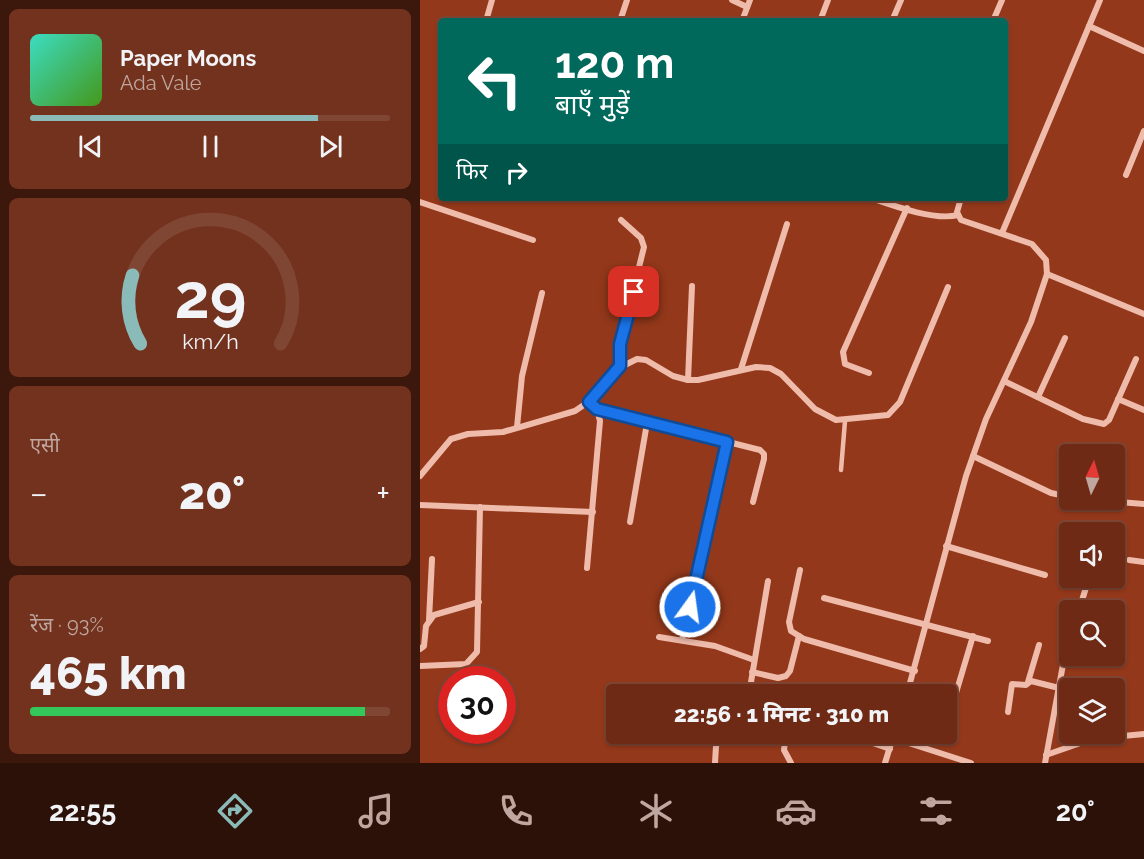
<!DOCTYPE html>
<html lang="hi">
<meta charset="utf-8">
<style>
:root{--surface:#6e2a14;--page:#73321d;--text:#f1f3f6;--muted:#bfa7a0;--line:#804634;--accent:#8bbbb9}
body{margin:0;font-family:Raleway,"Noto Sans Devanagari",sans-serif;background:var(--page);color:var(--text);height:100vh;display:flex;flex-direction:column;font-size:22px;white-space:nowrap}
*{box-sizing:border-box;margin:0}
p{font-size:20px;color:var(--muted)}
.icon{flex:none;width:33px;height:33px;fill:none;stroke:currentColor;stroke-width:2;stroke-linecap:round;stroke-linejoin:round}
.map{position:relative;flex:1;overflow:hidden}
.panel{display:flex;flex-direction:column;gap:9px;padding:9px;background:#3c170b;width:420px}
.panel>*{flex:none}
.top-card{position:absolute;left:18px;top:18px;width:570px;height:183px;border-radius:6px;box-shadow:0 2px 4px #0004,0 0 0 2px var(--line);background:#00695c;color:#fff;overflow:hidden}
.needle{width:39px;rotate:5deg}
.controls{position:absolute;left:639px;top:444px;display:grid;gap:12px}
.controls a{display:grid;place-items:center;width:66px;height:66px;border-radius:6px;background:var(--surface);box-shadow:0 2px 4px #0004,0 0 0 2px var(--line);font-size:30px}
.speed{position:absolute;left:18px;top:666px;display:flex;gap:12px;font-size:30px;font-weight:700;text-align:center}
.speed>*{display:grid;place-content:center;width:78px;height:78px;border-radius:50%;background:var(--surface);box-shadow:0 2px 4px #0004,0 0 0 2px var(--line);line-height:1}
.speed .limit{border:9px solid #d22;background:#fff;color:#111}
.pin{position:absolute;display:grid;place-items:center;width:51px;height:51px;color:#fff;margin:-26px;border-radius:12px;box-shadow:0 3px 9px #0006}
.me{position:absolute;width:66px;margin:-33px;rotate:14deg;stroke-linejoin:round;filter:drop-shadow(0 0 4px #0008)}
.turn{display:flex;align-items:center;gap:21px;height:126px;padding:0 18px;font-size:27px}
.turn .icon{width:78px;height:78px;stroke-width:2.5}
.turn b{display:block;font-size:42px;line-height:51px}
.then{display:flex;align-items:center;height:57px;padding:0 18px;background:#0003;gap:12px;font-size:22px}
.big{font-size:45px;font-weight:800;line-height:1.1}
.panel .widget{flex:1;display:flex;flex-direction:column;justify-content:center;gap:9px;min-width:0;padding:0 21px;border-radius:9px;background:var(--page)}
.panel .dial{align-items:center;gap:0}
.dial svg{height:156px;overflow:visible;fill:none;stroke:var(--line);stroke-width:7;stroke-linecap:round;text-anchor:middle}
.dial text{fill:var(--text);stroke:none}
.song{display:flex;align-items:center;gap:18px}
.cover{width:72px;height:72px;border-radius:9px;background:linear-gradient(135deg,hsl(170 70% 55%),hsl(100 70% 35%))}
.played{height:6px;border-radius:3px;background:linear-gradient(90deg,var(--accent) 80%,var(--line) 80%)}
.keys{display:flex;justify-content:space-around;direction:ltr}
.heat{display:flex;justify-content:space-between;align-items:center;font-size:33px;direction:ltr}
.charge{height:9px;border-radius:4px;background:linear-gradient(90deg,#34c759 93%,var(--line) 0)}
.trip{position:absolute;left:186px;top:684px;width:351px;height:60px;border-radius:6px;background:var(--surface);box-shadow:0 2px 4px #0004,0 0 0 2px var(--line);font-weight:800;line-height:60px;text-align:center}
.tab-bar{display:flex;height:96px;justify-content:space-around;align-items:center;background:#2c1108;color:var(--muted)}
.tab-bar .icon{width:42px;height:42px}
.tab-bar .current{color:var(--accent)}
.tab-bar b{font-size:27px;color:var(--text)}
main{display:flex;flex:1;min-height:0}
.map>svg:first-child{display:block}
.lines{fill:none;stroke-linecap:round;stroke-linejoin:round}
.lane{stroke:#efbbab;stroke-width:4.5}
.street{stroke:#efbbab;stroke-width:6}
.route-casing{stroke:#114b97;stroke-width:15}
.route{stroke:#1a73e8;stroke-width:10}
</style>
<main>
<section class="panel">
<div class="widget">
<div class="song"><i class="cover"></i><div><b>Paper Moons</b><p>Ada Vale</p></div></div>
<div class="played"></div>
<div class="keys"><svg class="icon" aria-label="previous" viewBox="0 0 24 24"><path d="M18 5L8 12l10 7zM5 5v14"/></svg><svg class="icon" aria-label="pause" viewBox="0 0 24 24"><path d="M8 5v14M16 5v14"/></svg><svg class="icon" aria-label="next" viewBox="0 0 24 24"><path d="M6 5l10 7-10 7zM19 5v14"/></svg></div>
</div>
<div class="widget dial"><svg viewBox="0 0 100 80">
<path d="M14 69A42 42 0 1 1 86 69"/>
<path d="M14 69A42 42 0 0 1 10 34" stroke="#8bbbb9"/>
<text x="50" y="56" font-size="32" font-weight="700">29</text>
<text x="50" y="72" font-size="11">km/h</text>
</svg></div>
<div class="widget"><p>एसी</p>
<div class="heat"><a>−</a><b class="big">20°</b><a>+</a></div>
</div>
<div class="widget"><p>रेंज · 93%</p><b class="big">465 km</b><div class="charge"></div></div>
</section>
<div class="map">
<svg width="724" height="763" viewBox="0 0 724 763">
<rect width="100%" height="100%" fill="#93381a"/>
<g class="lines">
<polyline class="lane" points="421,470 425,421"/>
<g class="street">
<polyline points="312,0 327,7"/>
<polyline points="66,21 72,0"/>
<polyline points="200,21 207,0"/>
<polyline points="322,21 330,0"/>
<polyline points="400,21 408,0"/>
<polyline points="472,21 481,0"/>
<polyline points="573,21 582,0"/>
<polyline points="669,26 724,51"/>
<polyline points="706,175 724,131"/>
<path d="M451 198C474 206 515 221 538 215"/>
<polyline points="0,202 113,240"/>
<polyline points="582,233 680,0"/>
<polyline points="627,274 724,314"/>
<polyline points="200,366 200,344 224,247 221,238 201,220"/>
<polyline points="321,369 367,224"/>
<polyline points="449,373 425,364 423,352 487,208"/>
<polyline points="268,380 272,286"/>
<polyline points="584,381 663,419 684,424 689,420 716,359"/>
<polyline points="618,397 645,338"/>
<polyline points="698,399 724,410"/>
<polyline points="177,409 340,450 344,454 344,459 333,502"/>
<polyline points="97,427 102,376 122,293"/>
<polyline points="553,456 631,493 650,497"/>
<polyline points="0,476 31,439 48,434 83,432 155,411 171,400 197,369 217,359 226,360 253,376 268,380 278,380 336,367 350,368 361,374 395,409 416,420 468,415 480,402 528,287"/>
<polyline points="641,496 650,478"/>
<polyline points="674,500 724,504"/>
<polyline points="0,505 173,512"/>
<polyline points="210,522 227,423"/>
<polyline points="526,546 625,575"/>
<polyline points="709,560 724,562"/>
<polyline points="167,568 180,421 177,409 169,402"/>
<polyline points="380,570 369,622 371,631 384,639 495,671"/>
<polyline points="404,598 568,641"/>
<polyline points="659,610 669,578"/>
<polyline points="9,620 12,559"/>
<polyline points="239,637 295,646 334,660"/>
<polyline points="262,640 307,442"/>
<polyline points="0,649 4,646 6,626 14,615 59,602"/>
<polyline points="0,666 46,664 57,652 60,507"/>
<polyline points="332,672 358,678 366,676 370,671 379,636"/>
<polyline points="608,682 619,645"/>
<polyline points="536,693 553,636"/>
<polyline points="329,694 348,581"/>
<polyline points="487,694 546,476 566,419 611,322 627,274 626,260 612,244 541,220 537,212 541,198"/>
<polyline points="588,712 592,684 606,685 611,681 639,688"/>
<polyline points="366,734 364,750 371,763"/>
<polyline points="427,734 470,749"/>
<polyline points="473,738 551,763"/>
<polyline points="626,755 672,739 724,734"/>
<polyline points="295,763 296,746 301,737 318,736 323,734"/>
<polyline points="465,763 474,734"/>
<polyline points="625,763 644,659 650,641"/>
</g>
</g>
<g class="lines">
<g class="route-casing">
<polyline id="route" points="214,292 200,344 200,366 169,402 177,409 307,442 270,607"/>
</g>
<use href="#route" class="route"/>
</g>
</svg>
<div class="controls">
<a><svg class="needle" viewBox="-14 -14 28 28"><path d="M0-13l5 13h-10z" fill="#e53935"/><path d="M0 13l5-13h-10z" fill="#bfa7a0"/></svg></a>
<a><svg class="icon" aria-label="sound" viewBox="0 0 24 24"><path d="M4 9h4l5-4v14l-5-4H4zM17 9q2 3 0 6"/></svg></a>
<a><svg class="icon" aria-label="search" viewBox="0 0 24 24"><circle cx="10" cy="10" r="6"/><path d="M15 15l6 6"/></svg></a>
<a><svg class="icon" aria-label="layers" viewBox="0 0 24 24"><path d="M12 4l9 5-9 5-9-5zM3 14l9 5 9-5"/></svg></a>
</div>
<div class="speed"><div class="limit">30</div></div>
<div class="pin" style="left:214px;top:292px;background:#d93025"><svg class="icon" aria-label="arrive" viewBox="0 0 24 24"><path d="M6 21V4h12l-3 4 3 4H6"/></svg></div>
<svg class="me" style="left:270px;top:607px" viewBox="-20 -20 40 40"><circle r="17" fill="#1a73e8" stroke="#fff" stroke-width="3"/><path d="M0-11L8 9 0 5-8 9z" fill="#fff"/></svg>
<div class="trip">22:56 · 1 मिनट · 310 m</div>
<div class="top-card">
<div class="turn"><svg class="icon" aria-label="left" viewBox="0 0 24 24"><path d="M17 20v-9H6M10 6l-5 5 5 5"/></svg><div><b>120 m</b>बाएँ मुड़ें</div></div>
<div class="then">फिर<svg class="icon" aria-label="right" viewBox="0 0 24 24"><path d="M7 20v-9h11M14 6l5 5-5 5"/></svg></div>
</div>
</div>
</main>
<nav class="tab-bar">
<b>22:55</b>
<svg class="icon current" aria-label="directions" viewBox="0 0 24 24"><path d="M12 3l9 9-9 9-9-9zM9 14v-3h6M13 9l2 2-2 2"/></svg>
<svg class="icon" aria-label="music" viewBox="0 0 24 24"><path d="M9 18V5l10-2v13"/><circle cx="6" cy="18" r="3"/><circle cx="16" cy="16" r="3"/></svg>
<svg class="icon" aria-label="phone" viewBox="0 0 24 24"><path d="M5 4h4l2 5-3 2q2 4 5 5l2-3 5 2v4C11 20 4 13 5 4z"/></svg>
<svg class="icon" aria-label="climate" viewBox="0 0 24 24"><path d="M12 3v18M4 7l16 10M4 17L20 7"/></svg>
<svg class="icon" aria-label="car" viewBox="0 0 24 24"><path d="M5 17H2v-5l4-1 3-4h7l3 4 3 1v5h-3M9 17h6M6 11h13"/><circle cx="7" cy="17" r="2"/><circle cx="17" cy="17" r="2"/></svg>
<svg class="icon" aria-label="filters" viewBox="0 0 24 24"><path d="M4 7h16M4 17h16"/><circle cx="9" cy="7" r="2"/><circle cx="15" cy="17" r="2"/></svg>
<b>20°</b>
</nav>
